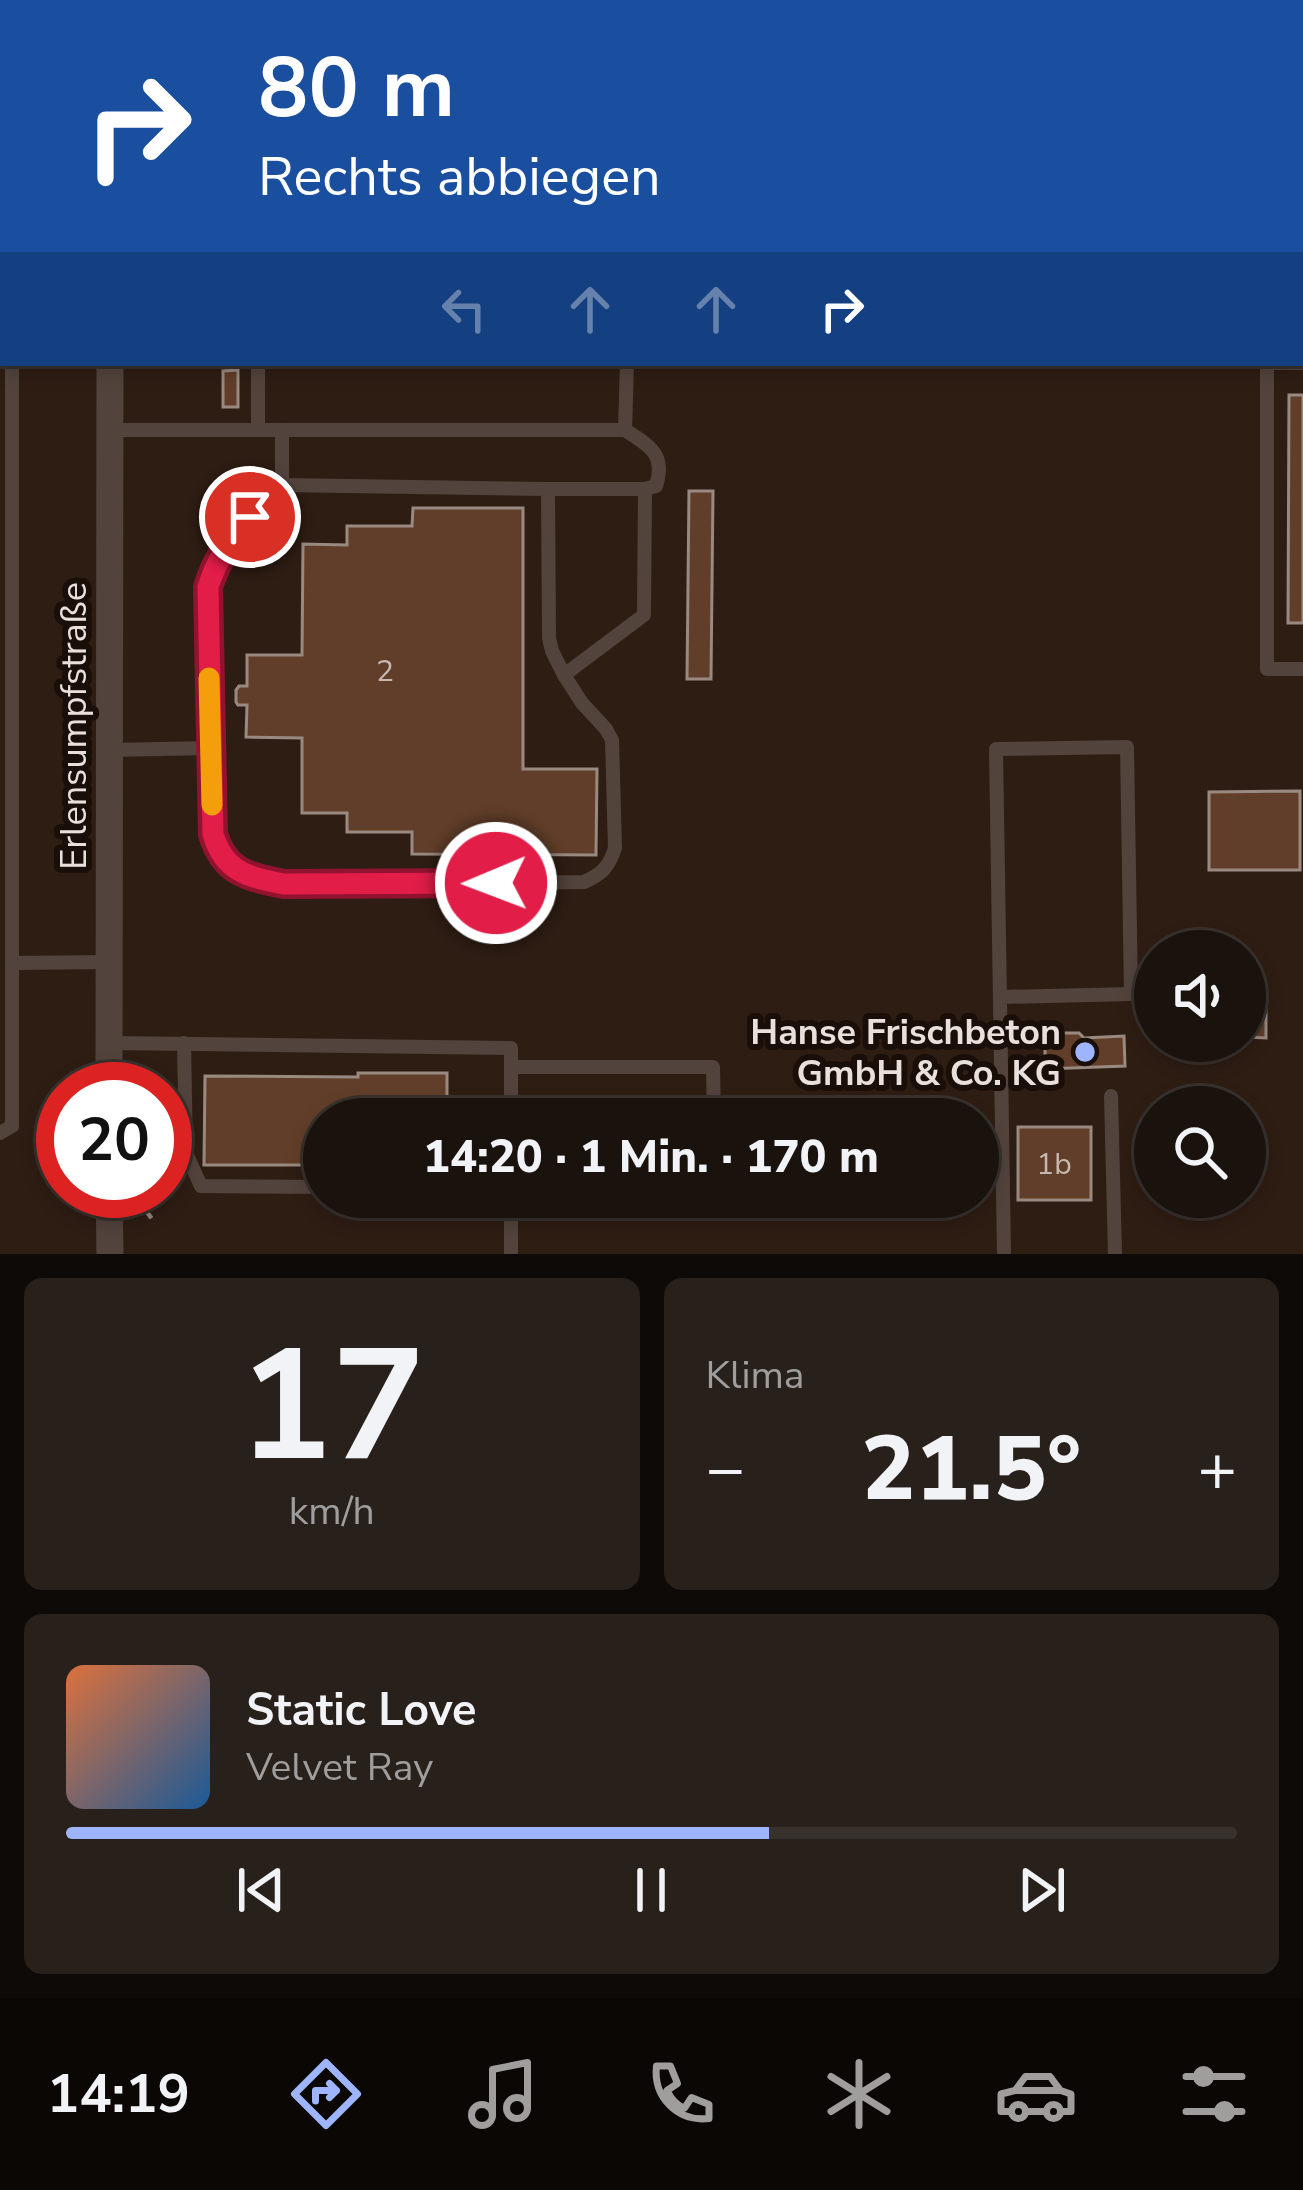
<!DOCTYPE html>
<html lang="de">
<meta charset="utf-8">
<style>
:root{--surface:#1a120d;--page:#27201b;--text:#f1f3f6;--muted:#9f9e9d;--line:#38322e;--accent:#9eb4fd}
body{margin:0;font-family:"Nunito Sans",sans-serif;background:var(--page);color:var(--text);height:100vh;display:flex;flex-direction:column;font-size:45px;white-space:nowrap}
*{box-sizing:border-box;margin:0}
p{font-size:39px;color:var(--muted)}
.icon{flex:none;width:66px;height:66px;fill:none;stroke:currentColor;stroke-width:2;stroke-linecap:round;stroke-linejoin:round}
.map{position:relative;height:1254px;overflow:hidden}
.drawer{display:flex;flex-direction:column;gap:24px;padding:24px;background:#0e0a07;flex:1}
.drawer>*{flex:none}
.hud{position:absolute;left:0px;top:0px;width:1305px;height:366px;box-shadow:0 6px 18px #0003,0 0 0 3px var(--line);background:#1a4fa0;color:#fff;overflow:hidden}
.controls{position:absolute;left:1134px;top:930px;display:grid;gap:24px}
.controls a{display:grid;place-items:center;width:132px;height:132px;border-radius:50%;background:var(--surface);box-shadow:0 6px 18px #0003,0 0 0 3px var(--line);font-size:60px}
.speed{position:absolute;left:36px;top:1062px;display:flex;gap:24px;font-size:60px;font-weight:700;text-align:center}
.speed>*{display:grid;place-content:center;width:156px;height:156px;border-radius:50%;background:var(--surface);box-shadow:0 6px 18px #0003,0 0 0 3px var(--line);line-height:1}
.speed .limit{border:18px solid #d22;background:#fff;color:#111}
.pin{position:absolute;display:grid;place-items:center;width:102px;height:102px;color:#fff;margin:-51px;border:6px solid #fff;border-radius:50%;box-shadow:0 3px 12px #0007}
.me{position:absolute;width:132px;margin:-66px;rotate:269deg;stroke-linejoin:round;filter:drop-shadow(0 0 9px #0008)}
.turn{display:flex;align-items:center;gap:42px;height:252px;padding:0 60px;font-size:54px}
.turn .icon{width:156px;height:156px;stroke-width:2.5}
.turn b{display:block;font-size:84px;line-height:102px}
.lanes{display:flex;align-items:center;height:114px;padding:0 60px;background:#0003;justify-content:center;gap:60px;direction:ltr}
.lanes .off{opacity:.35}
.big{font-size:90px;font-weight:800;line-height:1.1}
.drawer .card{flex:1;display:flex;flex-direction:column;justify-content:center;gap:18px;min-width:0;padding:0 42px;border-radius:18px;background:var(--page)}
.drawer .dial{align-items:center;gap:0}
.dial b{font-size:156px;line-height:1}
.song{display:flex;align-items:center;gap:36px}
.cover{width:144px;height:144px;border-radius:18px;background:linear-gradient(135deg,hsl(20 70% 55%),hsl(210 70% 35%))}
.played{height:12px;border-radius:6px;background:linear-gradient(90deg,var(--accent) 60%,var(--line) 60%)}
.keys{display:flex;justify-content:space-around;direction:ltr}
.heat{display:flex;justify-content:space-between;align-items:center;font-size:66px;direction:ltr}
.drawer .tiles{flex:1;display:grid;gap:24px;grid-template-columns:1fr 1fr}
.card:last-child{grid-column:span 2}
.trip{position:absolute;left:303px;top:1098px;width:696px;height:120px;border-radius:60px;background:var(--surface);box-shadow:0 6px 18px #0003,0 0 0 3px var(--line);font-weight:800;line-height:120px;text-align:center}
.tabs{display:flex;height:192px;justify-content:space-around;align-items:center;background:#0a0705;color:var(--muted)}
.tabs .icon{width:84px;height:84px}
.tabs .active{color:var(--accent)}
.tabs b{font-size:54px;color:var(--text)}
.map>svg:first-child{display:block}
.built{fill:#2e1d13;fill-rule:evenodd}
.building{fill:#613e29;stroke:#998a81;stroke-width:3}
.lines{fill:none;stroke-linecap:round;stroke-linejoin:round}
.path{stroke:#8f857f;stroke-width:4.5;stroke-dasharray:12 6;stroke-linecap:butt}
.service{stroke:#52443d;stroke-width:14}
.minor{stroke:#52443d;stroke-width:27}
.route-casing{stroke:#92132f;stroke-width:30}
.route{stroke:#e11d48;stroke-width:21}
.slow{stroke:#f59e0b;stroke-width:21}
.poi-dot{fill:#9eb4fd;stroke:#1a0f08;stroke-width:4.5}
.labels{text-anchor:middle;stroke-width:12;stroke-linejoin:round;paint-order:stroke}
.number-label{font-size:30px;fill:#c7b8af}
.street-label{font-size:36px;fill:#e9e0dc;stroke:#1a0f08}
.poi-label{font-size:36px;font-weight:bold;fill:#e9e0dc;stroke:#1a0f08;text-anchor:end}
</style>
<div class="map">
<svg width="1303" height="1254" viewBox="0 0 1303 1254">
<rect width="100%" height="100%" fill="#231811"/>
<path class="built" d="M0 0H1303V1254H0ZM3 3H1302V363H3ZM1155 951H1245V1041H1155ZM63 1089H165V1191H63ZM1155 1107H1245V1197H1155ZM324 1119H978V1197H324Z"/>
<g class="building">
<rect x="332" y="0" width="200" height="3"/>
<polygon points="238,370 238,407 223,407 223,371"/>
<polygon points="1289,395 1303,395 1303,623 1288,623"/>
<polygon points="689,491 713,491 711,679 687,679"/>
<polygon points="413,508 523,508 523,769 597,769 596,855 412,854 412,832 347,832 347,813 302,813 302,738 246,737 247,705 238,705 236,702 236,690 239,686 247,686 247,655 302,655 303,544 347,545 347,526 412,526"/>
<polygon points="1300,791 1300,870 1209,870 1209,792"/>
<polygon points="1245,989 1266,989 1266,1038 1245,1037"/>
<polygon points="1061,1033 1079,1033 1084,1038 1124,1036 1125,1066 1045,1069 1045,1039 1062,1038"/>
<polygon points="358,1073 447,1073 447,1119 324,1119 324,1165 204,1165 205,1076 358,1077"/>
<rect x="1018" y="1127" width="73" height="73"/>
</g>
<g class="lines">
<polyline class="path" points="141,1191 144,1208 152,1219"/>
<g class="service">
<polyline points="40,0 40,3"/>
<polyline points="258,0 258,3"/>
<polyline points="1221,0 1237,3"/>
<polyline points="631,3 631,0"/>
<polyline points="1053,3 1057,0"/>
<polyline points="1302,15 1303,15"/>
<polyline points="1302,313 1303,313"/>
<polyline points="12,363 12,963 108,962"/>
<polyline points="258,363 258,430"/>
<polyline points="1303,363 1267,363 1267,669 1303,669"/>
<polyline points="110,430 625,430 627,363"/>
<polyline points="282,485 282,430"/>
<path d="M548 489H645L656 486C666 454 650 446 625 430"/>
<polyline points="564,675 644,615 645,489"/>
<path d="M109 750 211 748C213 850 200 881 320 885L584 882C602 874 609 867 615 848L612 740 606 729 582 703 564 675 552 651 549 638 548 489 282 485C250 516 221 544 208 587L211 748"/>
<polyline points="1000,997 1131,994 1127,747 996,749 1004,1254"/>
<polyline points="109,1043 511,1048 511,1119"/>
<polyline points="184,1043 186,1153 201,1186 324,1187"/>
<polyline points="511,1067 713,1067 714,1119"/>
<polyline points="1111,1096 1115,1254"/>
<polyline points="0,1133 12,1126 12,963"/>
<polyline points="511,1197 511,1254"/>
</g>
<g class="minor">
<polyline points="111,3 111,0"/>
<polyline points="109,1089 110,363"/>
<polyline points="109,1191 110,1254"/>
</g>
</g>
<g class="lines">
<g class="route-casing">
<path id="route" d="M250 517C230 540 217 559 208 587L213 834C224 872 248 877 284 884L496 883"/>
</g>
<use href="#route" class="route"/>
<polyline class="slow" points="209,678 212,805"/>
</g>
<circle class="poi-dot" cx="1085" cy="1052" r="12"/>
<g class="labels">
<g class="number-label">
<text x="385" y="681">2</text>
<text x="1054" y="1174">1b</text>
</g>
<g class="street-label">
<text transform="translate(73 726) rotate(-90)" y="13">Erlensumpfstraße</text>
</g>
<g class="poi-label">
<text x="1061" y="1044">Hanse Frischbeton<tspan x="1061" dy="41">GmbH &amp; Co. KG</tspan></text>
</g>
</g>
</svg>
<div class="controls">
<a><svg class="icon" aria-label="sound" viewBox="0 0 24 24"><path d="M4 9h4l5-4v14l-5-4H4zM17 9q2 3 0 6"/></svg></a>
<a><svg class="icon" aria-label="search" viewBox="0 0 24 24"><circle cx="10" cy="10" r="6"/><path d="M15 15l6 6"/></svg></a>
</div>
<div class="speed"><div class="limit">20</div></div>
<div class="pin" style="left:250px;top:517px;background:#d93025"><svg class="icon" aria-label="arrive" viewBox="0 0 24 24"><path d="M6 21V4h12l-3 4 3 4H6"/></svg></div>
<svg class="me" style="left:496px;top:883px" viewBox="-20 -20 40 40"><circle r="17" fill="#e11d48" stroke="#fff" stroke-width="3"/><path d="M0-11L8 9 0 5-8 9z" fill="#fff"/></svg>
<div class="trip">14:20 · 1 Min. · 170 m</div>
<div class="hud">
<div class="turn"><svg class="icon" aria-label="right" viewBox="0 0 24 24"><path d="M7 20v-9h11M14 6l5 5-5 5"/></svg><div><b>80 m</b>Rechts abbiegen</div></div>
<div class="lanes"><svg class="icon off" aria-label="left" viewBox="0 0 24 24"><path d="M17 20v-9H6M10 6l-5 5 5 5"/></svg><svg class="icon off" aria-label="ahead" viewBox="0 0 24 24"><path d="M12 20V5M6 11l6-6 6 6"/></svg><svg class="icon off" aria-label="ahead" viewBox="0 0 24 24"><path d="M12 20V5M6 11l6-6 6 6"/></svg><svg class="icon" aria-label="right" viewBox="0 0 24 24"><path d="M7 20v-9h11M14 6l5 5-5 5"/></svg></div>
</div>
</div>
<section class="drawer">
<div class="tiles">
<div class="card dial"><b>17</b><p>km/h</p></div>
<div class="card"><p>Klima</p>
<div class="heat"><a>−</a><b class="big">21.5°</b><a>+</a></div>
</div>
<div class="card">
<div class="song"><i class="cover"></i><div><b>Static Love</b><p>Velvet Ray</p></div></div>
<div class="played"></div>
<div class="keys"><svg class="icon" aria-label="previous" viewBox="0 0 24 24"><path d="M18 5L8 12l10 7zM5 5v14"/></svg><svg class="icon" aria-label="pause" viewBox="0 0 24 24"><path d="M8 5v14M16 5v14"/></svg><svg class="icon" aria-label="next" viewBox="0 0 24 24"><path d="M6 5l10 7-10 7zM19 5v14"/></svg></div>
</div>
</div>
</section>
<nav class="tabs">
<b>14:19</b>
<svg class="icon active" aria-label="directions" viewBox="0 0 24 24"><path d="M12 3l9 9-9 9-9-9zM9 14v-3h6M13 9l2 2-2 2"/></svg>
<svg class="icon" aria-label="music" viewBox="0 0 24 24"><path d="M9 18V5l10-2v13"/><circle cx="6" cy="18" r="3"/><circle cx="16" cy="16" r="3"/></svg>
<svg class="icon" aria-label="phone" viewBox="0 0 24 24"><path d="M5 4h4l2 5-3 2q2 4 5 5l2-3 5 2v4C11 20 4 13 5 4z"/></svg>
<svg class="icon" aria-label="climate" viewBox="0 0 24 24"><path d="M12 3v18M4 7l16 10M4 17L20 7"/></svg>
<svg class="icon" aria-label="car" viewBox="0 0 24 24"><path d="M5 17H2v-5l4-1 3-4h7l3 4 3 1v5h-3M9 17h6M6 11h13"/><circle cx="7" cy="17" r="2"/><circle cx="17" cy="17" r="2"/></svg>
<svg class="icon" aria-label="filters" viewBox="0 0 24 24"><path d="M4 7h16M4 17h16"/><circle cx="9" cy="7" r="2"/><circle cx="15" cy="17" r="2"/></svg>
</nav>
